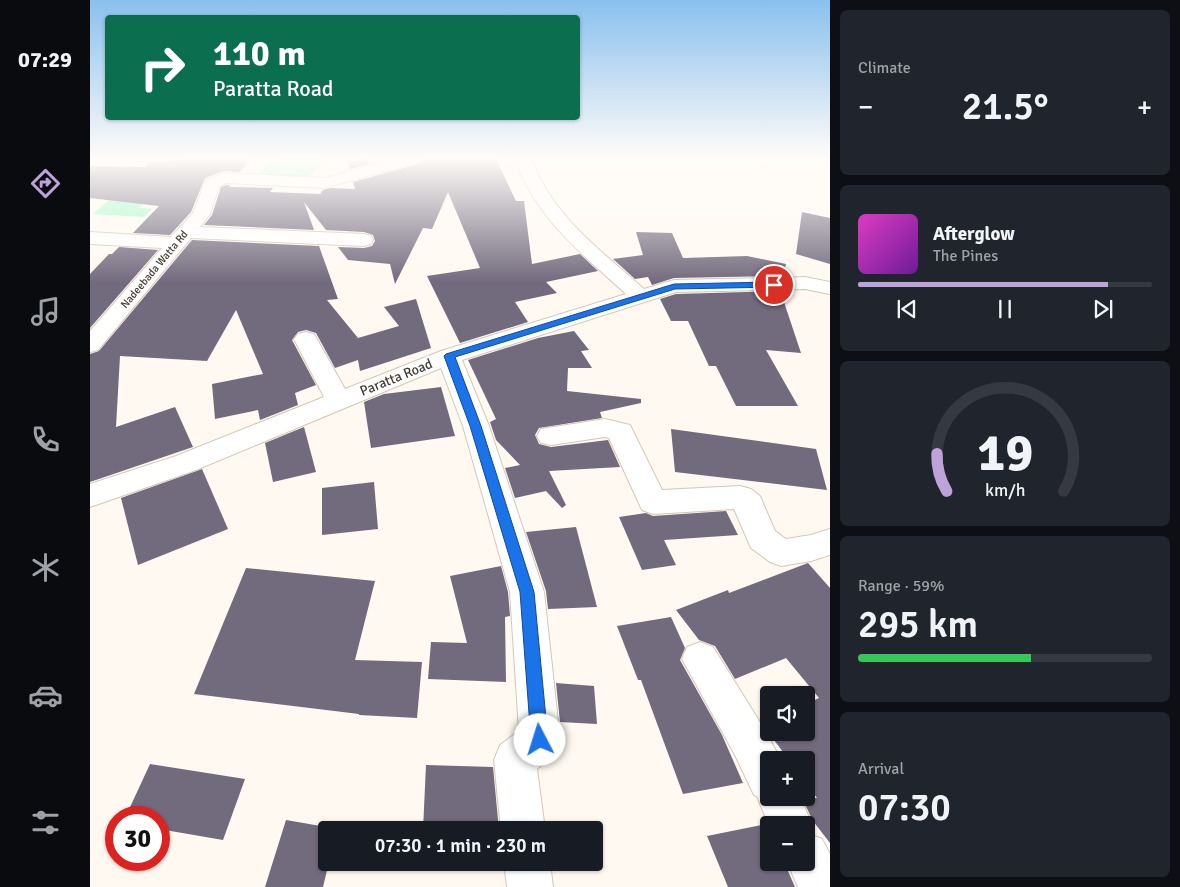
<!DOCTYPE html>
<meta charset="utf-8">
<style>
:root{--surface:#171b24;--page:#20242c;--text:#f1f3f6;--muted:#9ea1a6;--line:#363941;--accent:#bda3da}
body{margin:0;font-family:Signika,sans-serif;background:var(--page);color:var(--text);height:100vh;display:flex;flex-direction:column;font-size:19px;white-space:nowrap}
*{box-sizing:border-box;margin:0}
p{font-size:16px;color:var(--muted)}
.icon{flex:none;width:28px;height:28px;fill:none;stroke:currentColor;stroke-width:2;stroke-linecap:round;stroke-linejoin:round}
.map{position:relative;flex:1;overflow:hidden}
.details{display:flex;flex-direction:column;gap:10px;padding:10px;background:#0d0f14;width:350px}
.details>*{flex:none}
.top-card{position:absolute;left:15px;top:15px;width:475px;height:105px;border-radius:5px;box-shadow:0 1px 4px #0004;background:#0b6e4f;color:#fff;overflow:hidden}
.buttons{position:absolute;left:670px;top:686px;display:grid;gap:10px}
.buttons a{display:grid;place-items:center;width:55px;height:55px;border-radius:5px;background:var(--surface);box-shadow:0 1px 4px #0004;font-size:25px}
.speed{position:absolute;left:15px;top:806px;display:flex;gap:10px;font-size:25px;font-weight:700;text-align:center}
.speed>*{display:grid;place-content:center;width:65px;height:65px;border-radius:50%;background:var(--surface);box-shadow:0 1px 4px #0004;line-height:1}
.speed .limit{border:8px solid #d22;background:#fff;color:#111}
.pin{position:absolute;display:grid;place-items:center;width:42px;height:42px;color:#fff;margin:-21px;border:2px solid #fff;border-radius:50%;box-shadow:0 1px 5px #0007}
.me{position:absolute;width:55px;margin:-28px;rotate:355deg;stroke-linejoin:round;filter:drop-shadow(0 0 4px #0008)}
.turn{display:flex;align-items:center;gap:18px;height:105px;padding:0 25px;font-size:22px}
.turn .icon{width:65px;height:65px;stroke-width:2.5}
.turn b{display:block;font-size:35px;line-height:42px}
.big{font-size:38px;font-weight:600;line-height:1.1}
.details .widget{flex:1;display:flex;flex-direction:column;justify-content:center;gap:8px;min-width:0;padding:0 18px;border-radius:8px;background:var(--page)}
.details .dial{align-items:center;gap:0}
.dial svg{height:130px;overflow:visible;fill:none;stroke:var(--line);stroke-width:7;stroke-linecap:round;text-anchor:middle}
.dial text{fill:var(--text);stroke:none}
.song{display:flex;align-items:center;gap:15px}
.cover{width:60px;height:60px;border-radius:8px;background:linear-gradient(135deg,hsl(310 70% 55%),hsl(280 70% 35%))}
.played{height:5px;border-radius:2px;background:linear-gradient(90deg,var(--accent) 85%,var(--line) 85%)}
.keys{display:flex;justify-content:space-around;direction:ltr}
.heat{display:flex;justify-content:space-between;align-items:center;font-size:28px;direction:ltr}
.charge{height:8px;border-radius:4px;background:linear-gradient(90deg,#34c759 59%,var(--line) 0)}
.trip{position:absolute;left:228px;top:821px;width:285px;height:50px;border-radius:5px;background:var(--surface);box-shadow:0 1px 4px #0004;font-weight:600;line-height:50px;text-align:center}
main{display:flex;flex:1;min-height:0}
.tab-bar{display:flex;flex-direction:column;width:90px;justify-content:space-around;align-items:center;background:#090b0e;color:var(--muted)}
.tab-bar .icon{width:35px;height:35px}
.tab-bar .active{color:var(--accent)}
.tab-bar b{font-size:22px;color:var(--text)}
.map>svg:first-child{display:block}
.green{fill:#a0fac4}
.building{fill:#726a7d}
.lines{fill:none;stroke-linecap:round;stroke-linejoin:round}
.minor-casing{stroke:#d6c7b4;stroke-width:2}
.minor{fill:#fff;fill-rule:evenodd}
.route{fill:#1a73e8;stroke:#114b97}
.labels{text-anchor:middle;stroke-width:5;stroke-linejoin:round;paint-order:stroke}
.far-street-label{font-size:11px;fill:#413b33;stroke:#fff}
.street-label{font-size:14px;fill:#413b33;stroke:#fff}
</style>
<main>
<nav class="tab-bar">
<b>07:29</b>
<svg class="icon active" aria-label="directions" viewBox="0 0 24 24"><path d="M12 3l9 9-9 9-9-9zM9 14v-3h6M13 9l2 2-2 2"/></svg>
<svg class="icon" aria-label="music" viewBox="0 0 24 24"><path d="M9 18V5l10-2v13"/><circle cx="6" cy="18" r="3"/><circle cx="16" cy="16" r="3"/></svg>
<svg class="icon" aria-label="phone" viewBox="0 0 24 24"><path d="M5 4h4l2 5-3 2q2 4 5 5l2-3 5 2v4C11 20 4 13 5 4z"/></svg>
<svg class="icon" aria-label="climate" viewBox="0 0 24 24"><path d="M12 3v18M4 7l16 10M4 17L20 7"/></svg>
<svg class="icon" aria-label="car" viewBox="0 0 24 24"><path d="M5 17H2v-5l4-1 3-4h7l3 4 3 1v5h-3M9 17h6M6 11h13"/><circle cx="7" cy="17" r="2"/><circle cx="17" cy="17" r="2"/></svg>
<svg class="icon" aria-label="filters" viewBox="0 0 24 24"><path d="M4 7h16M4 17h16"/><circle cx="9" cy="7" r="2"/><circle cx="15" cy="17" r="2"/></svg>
</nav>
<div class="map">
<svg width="740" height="887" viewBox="0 0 740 887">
<rect width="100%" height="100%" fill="#fff9f1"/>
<g class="green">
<polygon points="185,159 235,159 217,179 165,176"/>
<polygon points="29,191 65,193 49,208 62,209 54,217 3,214"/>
</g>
<g class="building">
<polygon points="102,159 161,159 150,172 134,171 115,178 101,212 80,235 43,233 69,206 0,198 0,166 55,167 59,162"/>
<polygon points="278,159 279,164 260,169 258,161"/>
<polygon points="334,159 406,159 426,201 434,201 442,264 490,254 508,271 456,282 467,293 425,302 438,322 370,343 337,276 390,268 358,192 342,229 333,228 305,284 300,264 258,260 248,247 274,248 282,246 285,241 283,235 274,232 236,230 214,202 224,230 114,225 122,215 131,187 137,185 140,185 139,187 183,188 180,192 230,194 233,190 241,188 265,189 263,182 328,164"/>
<polygon points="712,212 740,218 740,264 706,254"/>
<polygon points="546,232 582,233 593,258 657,256 696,264 693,276 584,278 562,285 558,277 545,279 523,259 553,255"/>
<polygon points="102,240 229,246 248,299 237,300 268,338 309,326 294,307 326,299 341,348 270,371 268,360 245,368 226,333 216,330 208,332 202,340 226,385 205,393 208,405 170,420 168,410 125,419 122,384 173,374 146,310 117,361 30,356 26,427 85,407 103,447 0,482 0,354 9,351"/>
<polygon points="29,247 68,250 0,328 0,274 19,254 22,254"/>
<polygon points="689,291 688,296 692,296 711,353 676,350 708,406 646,406 626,366 619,366 598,321 581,321 570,299 586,294"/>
<polygon points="484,331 499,350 491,351 502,368 478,368 477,391 551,399 551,403 510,412 512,418 449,428 445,435 449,444 461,447 518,440 530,467 459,471 476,505 472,508 456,491 425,498 415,468 430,465 406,440 400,422 406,419 378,360 448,338"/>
<polygon points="351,387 365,436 281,448 274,402 294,394"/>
<polygon points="214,427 226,472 183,482 175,443"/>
<polygon points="581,429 726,449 737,490 585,472"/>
<polygon points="112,469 138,529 48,565 31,498"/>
<polygon points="284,482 288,529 232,535 232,488"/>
<polygon points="636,511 648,535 574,540 586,565 552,570 529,517 556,513 563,516"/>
<polygon points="486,527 507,607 458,609 456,591 436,532"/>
<polygon points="718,563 740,588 740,843 723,821 712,798 727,798 716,783 716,760 699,760 678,732 674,725 679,722 679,732 716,732 716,704 729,698 696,658 645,679 625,646 609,640 586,610 638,590 639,593"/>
<polygon points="411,566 418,592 420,616 415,617 416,682 338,679 341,642 377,643 360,576"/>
<polygon points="156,568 285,581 265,660 332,662 327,718 269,715 269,714 104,694"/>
<polygon points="581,617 595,648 590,660 632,735 653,783 593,794 551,680 548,680 527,626"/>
<polygon points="466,683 504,686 507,724 470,722"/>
<polygon points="60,764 155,779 133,840 69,829 69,818 35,818"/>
<polygon points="336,765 403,767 409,830 333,830"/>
<polygon points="196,820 248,829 236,830 236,862 239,862 233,887 175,887"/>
<polygon points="676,824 679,828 679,862 694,862 705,887 638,887 617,836"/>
</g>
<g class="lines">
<g class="minor-casing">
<g id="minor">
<polygon points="306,159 331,159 328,162 235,188 137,183 129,186 120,214 110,227 274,234 281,236 283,240 281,244 274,246 101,238 8,350 0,352 0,331 72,248 0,244 0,232 81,237 103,213 116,180 135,173 235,178"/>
<path d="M425 159H441C463 216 509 249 554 289L584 280 715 277 740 282V294L715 289 586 292 372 360 399 426 454 592 470 740 464 754 447 769 455 830H411L404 760 410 745 429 731 420 592 373 426 351 368 106 470 0 507V484L86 456 234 397 204 339 208 334 216 332 224 334 255 389 351 351 536 294C492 254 445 217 425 159Z"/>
<polygon points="515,419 540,425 572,490 650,486 661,489 670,496 685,531 696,539 721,535 740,529 740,555 721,561 691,566 680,562 661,548 644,509 563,514 552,510 519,438 515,437 461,445 451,443 447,436 451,429"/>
<polygon points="610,642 623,647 673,727 691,760 679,760 679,798 710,798 723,825 719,834 732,839 740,854 740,887 708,887 697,862 716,862 716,825 679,826 667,796 664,795 645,755 592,659 597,647"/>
<polygon points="414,862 460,862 463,887 417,887"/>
</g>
</g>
<use href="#minor" class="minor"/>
</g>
<linearGradient id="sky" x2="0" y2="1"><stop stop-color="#8ac0ee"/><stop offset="0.56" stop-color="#fffcf9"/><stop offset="1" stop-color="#fffcf9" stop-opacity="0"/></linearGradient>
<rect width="740" height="283" fill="url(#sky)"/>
<polygon class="route" points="684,282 687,283 687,287 585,289 365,357 391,426 444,592 458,740 456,745 450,748 444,745 441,740 430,592 380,426 354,356 356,354 584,284"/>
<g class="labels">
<g class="far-street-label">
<text transform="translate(64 269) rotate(-50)" y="4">Nadeebada Watta Rd</text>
</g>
<g class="street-label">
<text transform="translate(306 377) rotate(-22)" y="5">Paratta Road</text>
</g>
</g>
</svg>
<div class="buttons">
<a><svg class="icon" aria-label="sound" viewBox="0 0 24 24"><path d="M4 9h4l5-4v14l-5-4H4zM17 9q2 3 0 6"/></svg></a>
<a>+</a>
<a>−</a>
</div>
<div class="speed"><div class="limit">30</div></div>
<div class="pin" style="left:684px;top:285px;background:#d93025"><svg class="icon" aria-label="arrive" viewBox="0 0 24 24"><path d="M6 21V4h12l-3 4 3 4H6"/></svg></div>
<svg class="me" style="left:450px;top:740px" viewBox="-20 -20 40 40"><circle r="19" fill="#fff"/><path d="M0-13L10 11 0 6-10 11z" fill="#1a73e8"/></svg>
<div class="trip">07:30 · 1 min · 230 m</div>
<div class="top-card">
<div class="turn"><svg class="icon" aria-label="right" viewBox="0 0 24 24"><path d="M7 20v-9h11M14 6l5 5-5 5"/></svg><div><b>110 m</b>Paratta Road</div></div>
</div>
</div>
<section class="details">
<div class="widget"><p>Climate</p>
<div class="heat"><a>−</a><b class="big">21.5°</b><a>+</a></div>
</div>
<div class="widget">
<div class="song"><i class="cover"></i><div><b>Afterglow</b><p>The Pines</p></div></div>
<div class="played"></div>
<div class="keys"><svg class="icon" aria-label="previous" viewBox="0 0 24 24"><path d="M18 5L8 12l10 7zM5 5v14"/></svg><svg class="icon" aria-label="pause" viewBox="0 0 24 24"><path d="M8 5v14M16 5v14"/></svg><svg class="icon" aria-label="next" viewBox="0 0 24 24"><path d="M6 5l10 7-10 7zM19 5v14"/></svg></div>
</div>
<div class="widget dial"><svg viewBox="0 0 100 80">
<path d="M14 69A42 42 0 1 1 86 69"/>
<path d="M14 69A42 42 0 0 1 8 46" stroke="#bda3da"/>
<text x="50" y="56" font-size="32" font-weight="700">19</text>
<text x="50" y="72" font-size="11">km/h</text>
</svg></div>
<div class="widget"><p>Range · 59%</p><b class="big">295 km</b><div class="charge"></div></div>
<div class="widget"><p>Arrival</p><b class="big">07:30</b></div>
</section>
</main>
